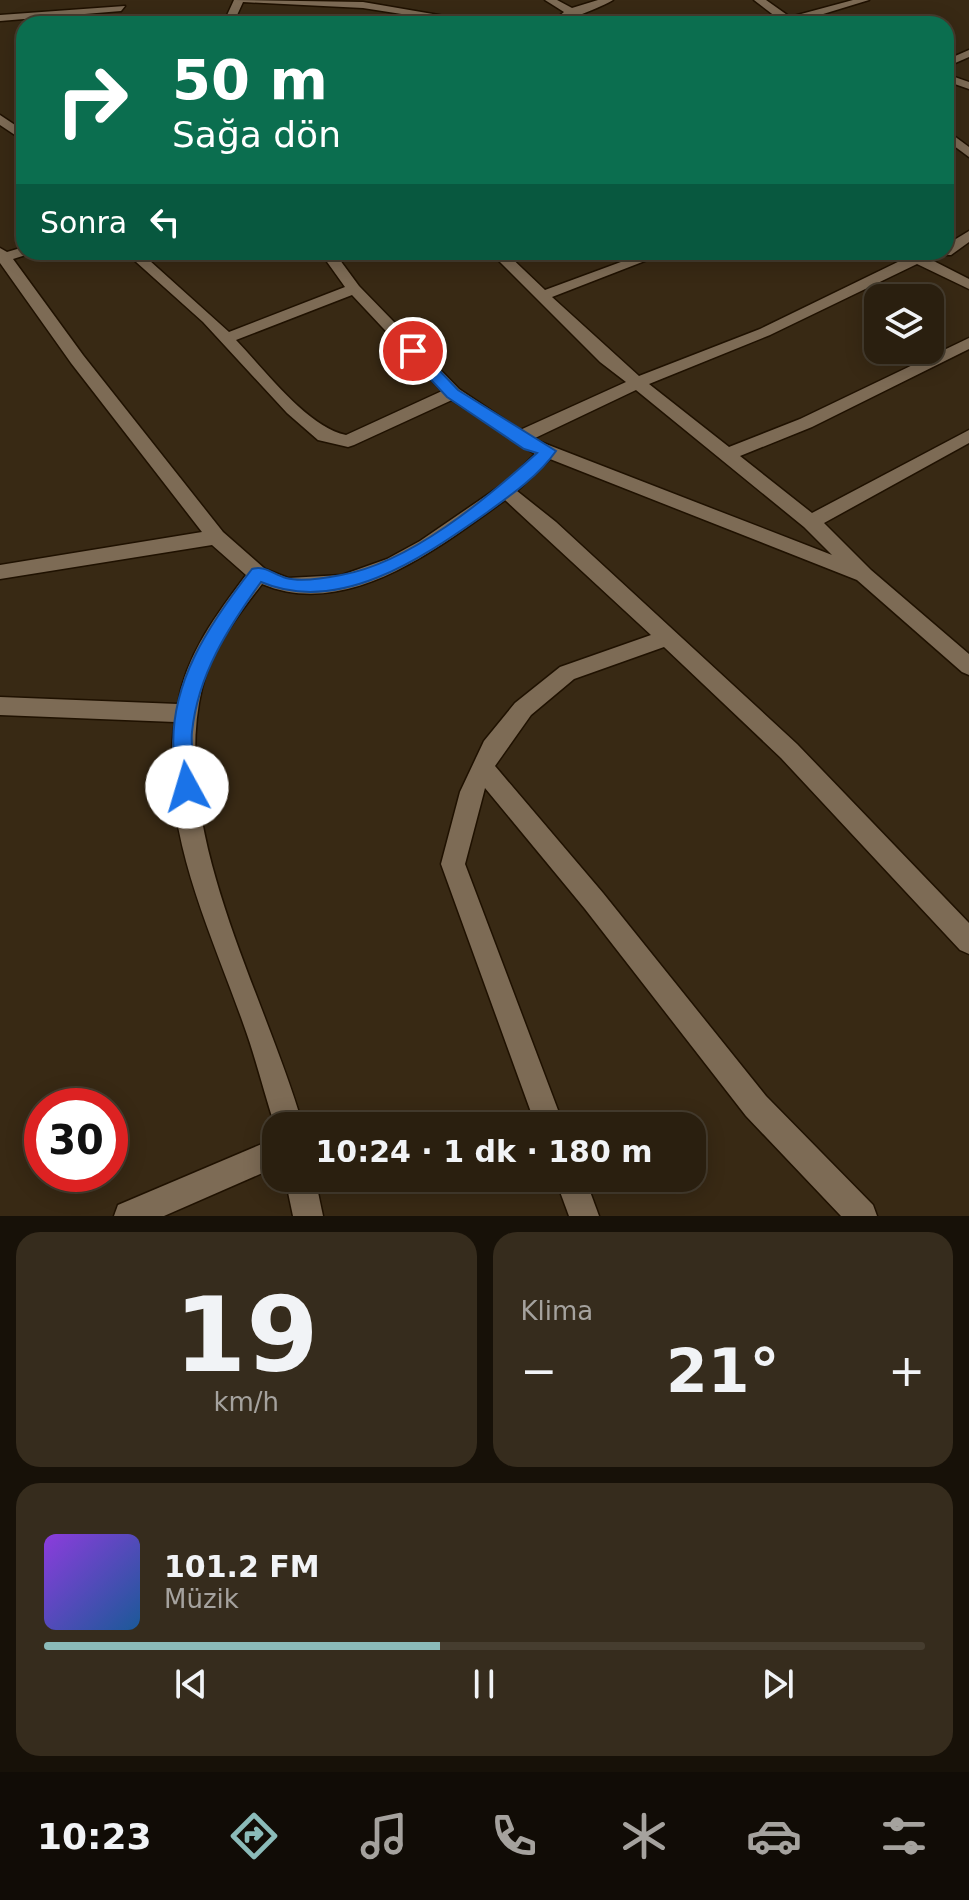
<!DOCTYPE html>
<html lang="tr">
<meta charset="utf-8">
<style>
:root{--surface:#2a1f0f;--page:#362c1d;--text:#f1f3f6;--muted:#a5a29e;--line:#463d2f;--accent:#8bbbb9}
body{margin:0;font-family:"DejaVu Sans",sans-serif;background:var(--page);color:var(--text);height:100vh;display:flex;flex-direction:column;font-size:30px;white-space:nowrap}
*{box-sizing:border-box;margin:0}
p{font-size:26px;color:var(--muted)}
.icon{flex:none;width:44px;height:44px;fill:none;stroke:currentColor;stroke-width:2;stroke-linecap:round;stroke-linejoin:round}
.map{position:relative;height:1216px;overflow:hidden}
.side{display:flex;flex-direction:column;gap:16px;padding:16px;background:#171108;flex:1}
.side>*{flex:none}
.hud{position:absolute;left:16px;top:16px;width:938px;height:244px;border-radius:24px;box-shadow:0 4px 20px #0003,0 0 0 2px var(--line);background:#0b6e4f;color:#fff;overflow:hidden}
.buttons{position:absolute;left:864px;top:284px;display:grid;gap:16px}
.buttons a{display:grid;place-items:center;width:80px;height:80px;border-radius:16px;background:var(--surface);box-shadow:0 4px 20px #0003,0 0 0 2px var(--line);font-size:40px}
.speed{position:absolute;left:24px;top:1088px;display:flex;gap:16px;font-size:40px;font-weight:700;text-align:center}
.speed>*{display:grid;place-content:center;width:104px;height:104px;border-radius:50%;background:var(--surface);box-shadow:0 4px 20px #0003,0 0 0 2px var(--line);line-height:1}
.speed .limit{border:12px solid #d22;background:#fff;color:#111}
.pin{position:absolute;display:grid;place-items:center;width:68px;height:68px;color:#fff;margin:-34px;border:4px solid #fff;border-radius:50%;box-shadow:0 2px 8px #0007}
.me{position:absolute;width:88px;margin:-44px;rotate:354deg;stroke-linejoin:round;filter:drop-shadow(0 0 6px #0008)}
.turn{display:flex;align-items:center;gap:28px;height:168px;padding:0 24px;font-size:36px}
.turn .icon{width:104px;height:104px;stroke-width:2.5}
.turn b{display:block;font-size:56px;line-height:68px}
.then{display:flex;align-items:center;height:76px;padding:0 24px;background:#0003;gap:16px;font-size:30px}
.big{font-size:60px;font-weight:600;line-height:1.1}
.side .card{flex:1;display:flex;flex-direction:column;justify-content:center;gap:12px;min-width:0;padding:0 28px;border-radius:24px;background:var(--page)}
.side .dial{align-items:center;gap:0}
.dial b{font-size:104px;line-height:1}
.song{display:flex;align-items:center;gap:24px}
.cover{width:96px;height:96px;border-radius:12px;background:linear-gradient(135deg,hsl(270 70% 55%),hsl(210 70% 35%))}
.played{height:8px;border-radius:4px;background:linear-gradient(90deg,var(--accent) 45%,var(--line) 45%)}
.keys{display:flex;justify-content:space-around;direction:ltr}
.heat{display:flex;justify-content:space-between;align-items:center;font-size:44px;direction:ltr}
.side .tiles{flex:1;display:grid;gap:16px;grid-template-columns:1fr 1fr}
.card:last-child{grid-column:span 2}
.trip{position:absolute;left:262px;top:1112px;width:444px;height:80px;border-radius:24px;background:var(--surface);box-shadow:0 4px 20px #0003,0 0 0 2px var(--line);font-weight:600;line-height:80px;text-align:center}
.tabs{display:flex;height:128px;justify-content:space-around;align-items:center;background:#110c06;color:var(--muted)}
.tabs .icon{width:56px;height:56px}
.tabs .active{color:var(--accent)}
.tabs b{font-size:36px;color:var(--text)}
.map>svg:first-child{display:block}
.lines{fill:none;stroke-linecap:round;stroke-linejoin:round}
.minor-casing{stroke:#1f1100;stroke-width:3}
.tertiary-casing{stroke:#1f1100;stroke-width:3}
.minor{fill:#7d6b55;fill-rule:evenodd}
.tertiary{fill:#7d6b55;fill-rule:evenodd}
.route{fill:#1a73e8;stroke:#114b97;stroke-width:2}
</style>
<div class="map">
<svg width="969" height="1216" viewBox="0 0 969 1216">
<rect width="100%" height="100%" fill="#382914"/>
<g class="lines">
<g class="minor-casing">
<g id="minor">
<polygon points="234,0 363,2 491,24 466,24 363,8 243,2 233,24 223,24"/>
<path d="M545 0H557L572 8 598 0H613C604 6 559 24 550 24L564 12Z"/>
<polygon points="754,0 766,0 790,17 853,0 869,0 797,22 798,24 784,23"/>
<polygon points="125,6 121,11 0,21 0,15"/>
<polygon points="969,50 969,57 946,67 946,60"/>
<polygon points="0,115 24,131 24,141 0,125"/>
<polygon points="946,130 969,147 969,157 946,140"/>
<polygon points="969,231 969,242 951,255 941,255 939,252 946,252 946,245"/>
<path d="M24 247V252L29 254 13 259 83 355 223 532 265 569 288 578 342 575 387 559 420 541 509 480 535 454 452 400 354 445 348 447 318 440 287 413 203 322 125 252H140L229 332 345 287 320 252H334L359 286 459 389 520 430 626 382 600 362 490 252H505L545 290 648 252H668L552 297 639 376 760 329 906 258 898 252H916L969 279V289L917 264 770 335 649 384 729 447 800 419 969 338V349L812 427 740 456 812 513 969 430V443L824 523 871 570 969 654V675L962 672 857 580 550 459 517 491 556 522 797 744 969 923V954L960 950 781 758 664 647 574 679 531 715 495 766 603 893 766 1096 873 1205 877 1216H841L746 1116 585 909 485 788 465 864 564 1126H536L441 864 460 792 484 741 515 703 560 667 651 635 505 500C438 548 348 620 262 584 238 615 211 649 202 688 169 831 264 991 303 1126H276V1129C264 1094 256 1058 243 1023 210 929 158 825 175 722L0 715V697L178 704C186 654 217 614 246 575L212 545 0 579V565L202 532 71 363 0 263V248L7 252ZM352 295 442 391 346 435C307 427 264 369 236 340ZM636 390 804 527 832 555 533 439Z"/>
<polygon points="276,1138 276,1167 164,1216 114,1216 118,1205"/>
<polygon points="285,1178 315,1178 323,1216 293,1216"/>
<polygon points="555,1178 585,1178 599,1216 569,1216"/>
</g>
</g>
<g class="tertiary-casing">
<polygon id="tertiary" points="946,74 969,82 969,89 946,81"/>
</g>
<use href="#minor" class="minor"/>
<use href="#tertiary" class="tertiary"/>
</g>
<path class="route" d="M408 348H418L458 390 556 451C538 477 507 498 482 516 421 559 338 615 261 582 228 628 198 674 192 732 190 749 196 769 197 787L194 793H180C175 782 175 769 174 757 167 685 210 623 252 569 265 565 274 575 286 578 301 582 326 578 341 575 410 563 486 499 537 453L524 449 447 397 408 355Z"/>
</svg>
<div class="buttons">
<a><svg class="icon" aria-label="layers" viewBox="0 0 24 24"><path d="M12 4l9 5-9 5-9-5zM3 14l9 5 9-5"/></svg></a>
</div>
<div class="speed"><div class="limit">30</div></div>
<div class="pin" style="left:413px;top:351px;background:#d93025"><svg class="icon" aria-label="arrive" viewBox="0 0 24 24"><path d="M6 21V4h12l-3 4 3 4H6"/></svg></div>
<svg class="me" style="left:187px;top:787px" viewBox="-20 -20 40 40"><circle r="19" fill="#fff"/><path d="M0-13L10 11 0 6-10 11z" fill="#1a73e8"/></svg>
<div class="trip">10:24 · 1 dk · 180 m</div>
<div class="hud">
<div class="turn"><svg class="icon" aria-label="right" viewBox="0 0 24 24"><path d="M7 20v-9h11M14 6l5 5-5 5"/></svg><div><b>50 m</b>Sağa dön</div></div>
<div class="then">Sonra<svg class="icon" aria-label="left" viewBox="0 0 24 24"><path d="M17 20v-9H6M10 6l-5 5 5 5"/></svg></div>
</div>
</div>
<section class="side">
<div class="tiles">
<div class="card dial"><b>19</b><p>km/h</p></div>
<div class="card"><p>Klima</p>
<div class="heat"><a>−</a><b class="big">21°</b><a>+</a></div>
</div>
<div class="card">
<div class="song"><i class="cover"></i><div><b>101.2 FM</b><p>Müzik</p></div></div>
<div class="played"></div>
<div class="keys"><svg class="icon" aria-label="previous" viewBox="0 0 24 24"><path d="M18 5L8 12l10 7zM5 5v14"/></svg><svg class="icon" aria-label="pause" viewBox="0 0 24 24"><path d="M8 5v14M16 5v14"/></svg><svg class="icon" aria-label="next" viewBox="0 0 24 24"><path d="M6 5l10 7-10 7zM19 5v14"/></svg></div>
</div>
</div>
</section>
<nav class="tabs">
<b>10:23</b>
<svg class="icon active" aria-label="directions" viewBox="0 0 24 24"><path d="M12 3l9 9-9 9-9-9zM9 14v-3h6M13 9l2 2-2 2"/></svg>
<svg class="icon" aria-label="music" viewBox="0 0 24 24"><path d="M9 18V5l10-2v13"/><circle cx="6" cy="18" r="3"/><circle cx="16" cy="16" r="3"/></svg>
<svg class="icon" aria-label="phone" viewBox="0 0 24 24"><path d="M5 4h4l2 5-3 2q2 4 5 5l2-3 5 2v4C11 20 4 13 5 4z"/></svg>
<svg class="icon" aria-label="climate" viewBox="0 0 24 24"><path d="M12 3v18M4 7l16 10M4 17L20 7"/></svg>
<svg class="icon" aria-label="car" viewBox="0 0 24 24"><path d="M5 17H2v-5l4-1 3-4h7l3 4 3 1v5h-3M9 17h6M6 11h13"/><circle cx="7" cy="17" r="2"/><circle cx="17" cy="17" r="2"/></svg>
<svg class="icon" aria-label="filters" viewBox="0 0 24 24"><path d="M4 7h16M4 17h16"/><circle cx="9" cy="7" r="2"/><circle cx="15" cy="17" r="2"/></svg>
</nav>
